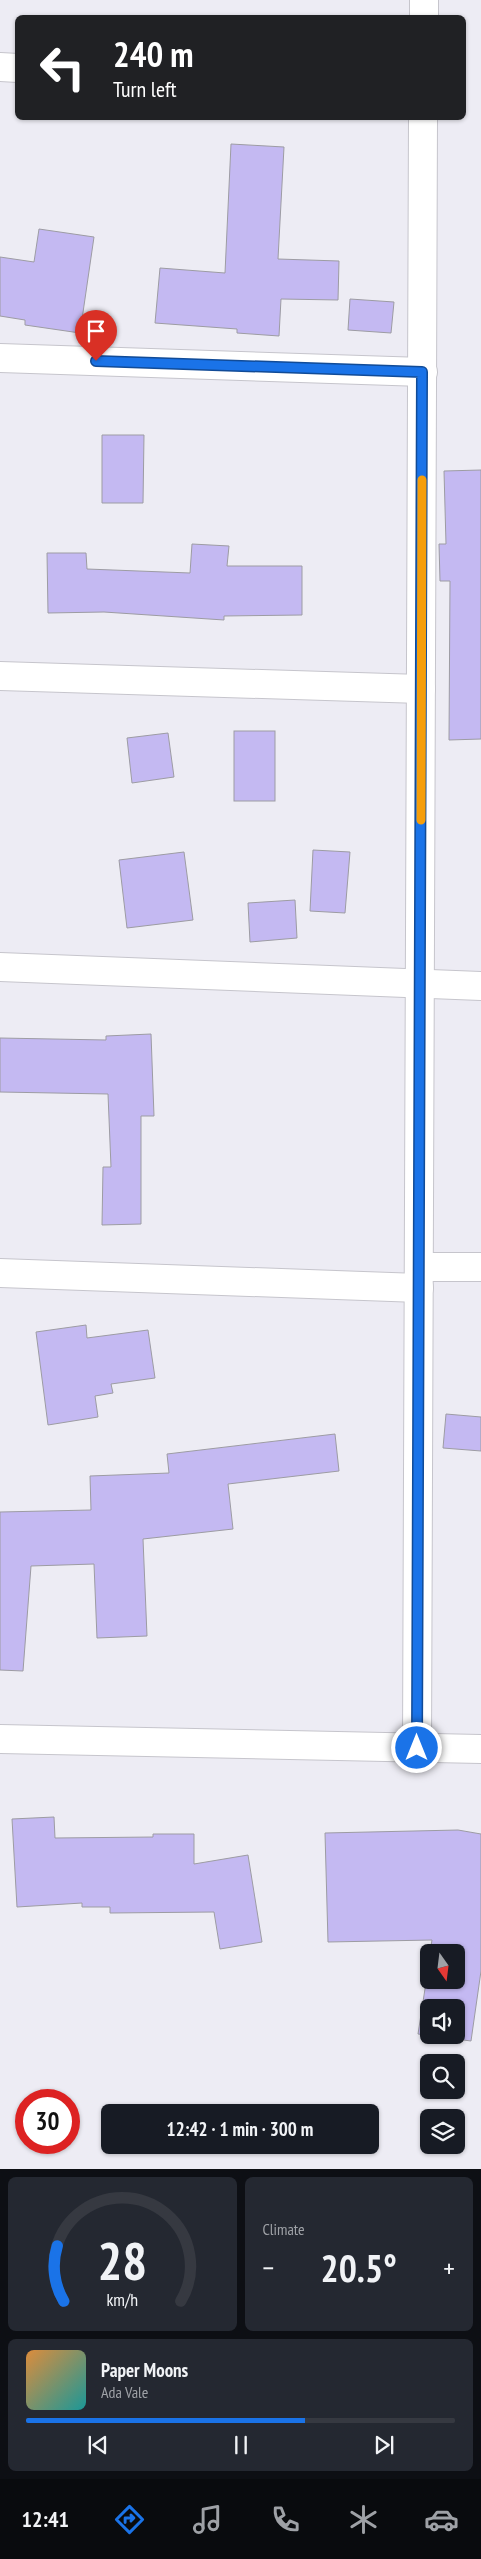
<!DOCTYPE html>
<meta charset="utf-8">
<style>
:root{--surface:#171b24;--page:#242831;--text:#f1f3f6;--muted:#9ea1a6;--line:#363941;--accent:#1a73e8}
body{margin:0;font-family:"PT Sans Narrow",sans-serif;background:var(--page);color:var(--text);height:100vh;display:flex;flex-direction:column;font-size:19px;white-space:nowrap}
*{box-sizing:border-box;margin:0}
p{font-size:16px;color:var(--muted)}
.icon{flex:none;width:28px;height:28px;fill:none;stroke:currentColor;stroke-width:2;stroke-linecap:round;stroke-linejoin:round}
.map{position:relative;height:2169px;overflow:hidden}
.panel{display:flex;flex-direction:column;gap:8px;padding:8px;background:#0d0f14;flex:1}
.panel>*{flex:none}
.hud{position:absolute;left:15px;top:15px;width:451px;height:105px;border-radius:8px;box-shadow:0 1px 4px #0004;background:#202124;color:#fff;overflow:hidden}
.needle{width:32px;rotate:166deg}
.buttons{position:absolute;left:420px;top:1944px;display:grid;gap:10px}
.buttons a{display:grid;place-items:center;width:45px;height:45px;border-radius:8px;background:var(--surface);box-shadow:0 1px 4px #0004;font-size:25px}
.speed{position:absolute;left:15px;top:2089px;display:flex;gap:10px;font-size:25px;font-weight:700;text-align:center}
.speed>*{display:grid;place-content:center;width:65px;height:65px;border-radius:50%;background:var(--surface);box-shadow:0 1px 4px #0004;line-height:1}
.speed .limit{border:8px solid #d22;background:#fff;color:#111}
.pin{position:absolute;display:grid;place-items:center;width:42px;height:42px;color:#fff;margin:-51px -21px;border-radius:50% 50% 50% 0;rotate:-45deg;box-shadow:0 0 5px #0007}
.pin .icon{rotate:45deg}
.me{position:absolute;width:55px;margin:-28px;rotate:0deg;stroke-linejoin:round;filter:drop-shadow(0 0 4px #0008)}
.turn{display:flex;align-items:center;gap:18px;height:105px;padding:0 15px;font-size:22px}
.turn .icon{width:65px;height:65px;stroke-width:2.5}
.turn b{display:block;font-size:35px;line-height:42px}
.big{font-size:38px;font-weight:600;line-height:1.1}
.panel .tile{flex:1;display:flex;flex-direction:column;justify-content:center;gap:8px;min-width:0;padding:0 18px;border-radius:8px;background:var(--page)}
.panel .dial{align-items:center;gap:0}
.dial svg{height:130px;overflow:visible;fill:none;stroke:var(--line);stroke-width:7;stroke-linecap:round;text-anchor:middle}
.dial text{fill:var(--text);stroke:none}
.song{display:flex;align-items:center;gap:15px}
.cover{width:60px;height:60px;border-radius:8px;background:linear-gradient(135deg,hsl(30 70% 55%),hsl(180 70% 35%))}
.played{height:5px;border-radius:2px;background:linear-gradient(90deg,var(--accent) 65%,var(--line) 65%)}
.keys{display:flex;justify-content:space-around;direction:ltr}
.heat{display:flex;justify-content:space-between;align-items:center;font-size:28px;direction:ltr}
.panel .tiles{flex:1;display:grid;gap:8px;grid-template-columns:1fr 1fr}
.tile:last-child{grid-column:span 2}
.trip{position:absolute;left:101px;top:2104px;width:278px;height:50px;border-radius:8px;background:var(--surface);box-shadow:0 1px 4px #0004;font-weight:600;line-height:50px;text-align:center}
.menu{display:flex;height:80px;justify-content:space-around;align-items:center;background:#090b0e;color:var(--muted)}
.menu .icon{width:35px;height:35px}
.menu .selected{color:var(--accent)}
.menu b{font-size:22px;color:var(--text)}
.map>svg:first-child{display:block}
.building{fill:#c4b9f2;stroke:#9d9ca3;fill-rule:evenodd}
.lines{fill:none;stroke-linecap:round;stroke-linejoin:round}
.minor-casing{stroke:#c6c5cc;stroke-width:30}
.major-casing{stroke:#c6c5cc;stroke-width:30}
.minor{stroke:#fff;stroke-width:28}
.major{stroke:#fff;stroke-width:28}
.route-casing{stroke:#114b97;stroke-width:12}
.route{stroke:#1a73e8;stroke-width:9}
.slow{stroke:#f59e0b;stroke-width:9}
</style>
<div class="map">
<svg width="481" height="2169" viewBox="0 0 481 2169">
<rect width="100%" height="100%" fill="#edecf4"/>
<g class="building">
<polygon points="231,144 284,147 278,259 339,261 338,300 281,299 279,336 237,333 237,329 155,323 160,268 225,273"/>
<polygon points="39,229 94,237 80,333 25,325 25,320 0,316 0,257 34,262"/>
<polygon points="350,299 394,302 391,333 348,330"/>
<polygon points="102,435 144,435 143,503 102,503"/>
<polygon points="481,470 481,739 449,740 450,581 440,581 439,544 446,544 444,471"/>
<polygon points="192,544 229,546 227,566 302,566 302,615 224,616 224,620 104,612 48,613 47,553 86,553 87,569 190,573"/>
<rect x="234" y="731" width="41" height="70"/>
<polygon points="168,733 174,777 132,783 127,738"/>
<polygon points="313,850 350,852 345,913 310,911"/>
<polygon points="184,852 193,920 127,928 119,860"/>
<polygon points="295,900 297,938 250,942 248,903"/>
<polygon points="151,1034 154,1116 141,1116 141,1224 102,1225 103,1167 111,1167 108,1094 0,1092 0,1038 106,1040 106,1036"/>
<polygon points="86,1325 87,1338 148,1330 155,1378 111,1384 113,1393 95,1396 98,1417 48,1425 36,1332"/>
<polygon points="446,1414 481,1417 481,1451 443,1448"/>
<polygon points="335,1434 339,1471 228,1484 233,1529 143,1539 147,1636 97,1638 94,1564 31,1566 23,1671 0,1670 0,1512 91,1510 90,1476 169,1473 167,1454"/>
<polygon points="54,1817 55,1838 153,1837 153,1834 194,1834 194,1864 248,1855 262,1942 220,1949 214,1912 110,1913 110,1907 82,1907 82,1903 17,1907 12,1819"/>
<path d="M458 1830 481 1834V1971L471 2041 418 2034 429 1963V1980H456V1952H430L432 1940 328 1942 325 1833ZM429 2008H456V2035H429Z"/>
</g>
<g class="lines">
<g class="minor-casing">
<g id="minor">
<polyline points="424,18 424,0"/>
<polyline points="0,67 18,68"/>
<polyline points="0,358 423,372"/>
<polyline points="0,676 421,689"/>
<polyline points="0,967 481,986"/>
<polyline points="419,1267 481,1267"/>
<polyline points="0,1273 419,1288"/>
<polyline points="417,1748 423,118"/>
</g>
</g>
<g class="major-casing">
<polyline id="major" points="0,1739 481,1749"/>
</g>
<use href="#minor" class="minor"/>
<use href="#major" class="major"/>
</g>
<g class="lines">
<g class="route-casing">
<polyline id="route" points="96,361 422,372 417,1748"/>
</g>
<use href="#route" class="route"/>
<polyline class="slow" points="421,820 422,480"/>
</g>
</svg>
<div class="buttons">
<a><svg class="needle" viewBox="-14 -14 28 28"><path d="M0-13l5 13h-10z" fill="#e53935"/><path d="M0 13l5-13h-10z" fill="#9ea1a6"/></svg></a>
<a><svg class="icon" aria-label="sound" viewBox="0 0 24 24"><path d="M4 9h4l5-4v14l-5-4H4zM17 9q2 3 0 6"/></svg></a>
<a><svg class="icon" aria-label="search" viewBox="0 0 24 24"><circle cx="10" cy="10" r="6"/><path d="M15 15l6 6"/></svg></a>
<a><svg class="icon" aria-label="layers" viewBox="0 0 24 24"><path d="M12 4l9 5-9 5-9-5zM3 14l9 5 9-5"/></svg></a>
</div>
<div class="speed"><div class="limit">30</div></div>
<div class="pin" style="left:96px;top:361px;background:#d93025"><svg class="icon" aria-label="arrive" viewBox="0 0 24 24"><path d="M6 21V4h12l-3 4 3 4H6"/></svg></div>
<svg class="me" style="left:417px;top:1748px" viewBox="-20 -20 40 40"><circle r="17" fill="#1a73e8" stroke="#fff" stroke-width="3"/><path d="M0-11L8 9 0 5-8 9z" fill="#fff"/></svg>
<div class="trip">12:42 · 1 min · 300 m</div>
<div class="hud">
<div class="turn"><svg class="icon" aria-label="left" viewBox="0 0 24 24"><path d="M17 20v-9H6M10 6l-5 5 5 5"/></svg><div><b>240 m</b>Turn left</div></div>
</div>
</div>
<section class="panel">
<div class="tiles">
<div class="tile dial"><svg viewBox="0 0 100 80">
<path d="M14 69A42 42 0 1 1 86 69"/>
<path d="M14 69A42 42 0 0 1 10 35" stroke="#1a73e8"/>
<text x="50" y="56" font-size="32" font-weight="700">28</text>
<text x="50" y="72" font-size="11">km/h</text>
</svg></div>
<div class="tile"><p>Climate</p>
<div class="heat"><a>−</a><b class="big">20.5°</b><a>+</a></div>
</div>
<div class="tile">
<div class="song"><i class="cover"></i><div><b>Paper Moons</b><p>Ada Vale</p></div></div>
<div class="played"></div>
<div class="keys"><svg class="icon" aria-label="previous" viewBox="0 0 24 24"><path d="M18 5L8 12l10 7zM5 5v14"/></svg><svg class="icon" aria-label="pause" viewBox="0 0 24 24"><path d="M8 5v14M16 5v14"/></svg><svg class="icon" aria-label="next" viewBox="0 0 24 24"><path d="M6 5l10 7-10 7zM19 5v14"/></svg></div>
</div>
</div>
</section>
<nav class="menu">
<b>12:41</b>
<svg class="icon selected" aria-label="directions" viewBox="0 0 24 24"><path d="M12 3l9 9-9 9-9-9zM9 14v-3h6M13 9l2 2-2 2"/></svg>
<svg class="icon" aria-label="music" viewBox="0 0 24 24"><path d="M9 18V5l10-2v13"/><circle cx="6" cy="18" r="3"/><circle cx="16" cy="16" r="3"/></svg>
<svg class="icon" aria-label="phone" viewBox="0 0 24 24"><path d="M5 4h4l2 5-3 2q2 4 5 5l2-3 5 2v4C11 20 4 13 5 4z"/></svg>
<svg class="icon" aria-label="climate" viewBox="0 0 24 24"><path d="M12 3v18M4 7l16 10M4 17L20 7"/></svg>
<svg class="icon" aria-label="car" viewBox="0 0 24 24"><path d="M5 17H2v-5l4-1 3-4h7l3 4 3 1v5h-3M9 17h6M6 11h13"/><circle cx="7" cy="17" r="2"/><circle cx="17" cy="17" r="2"/></svg>
</nav>
